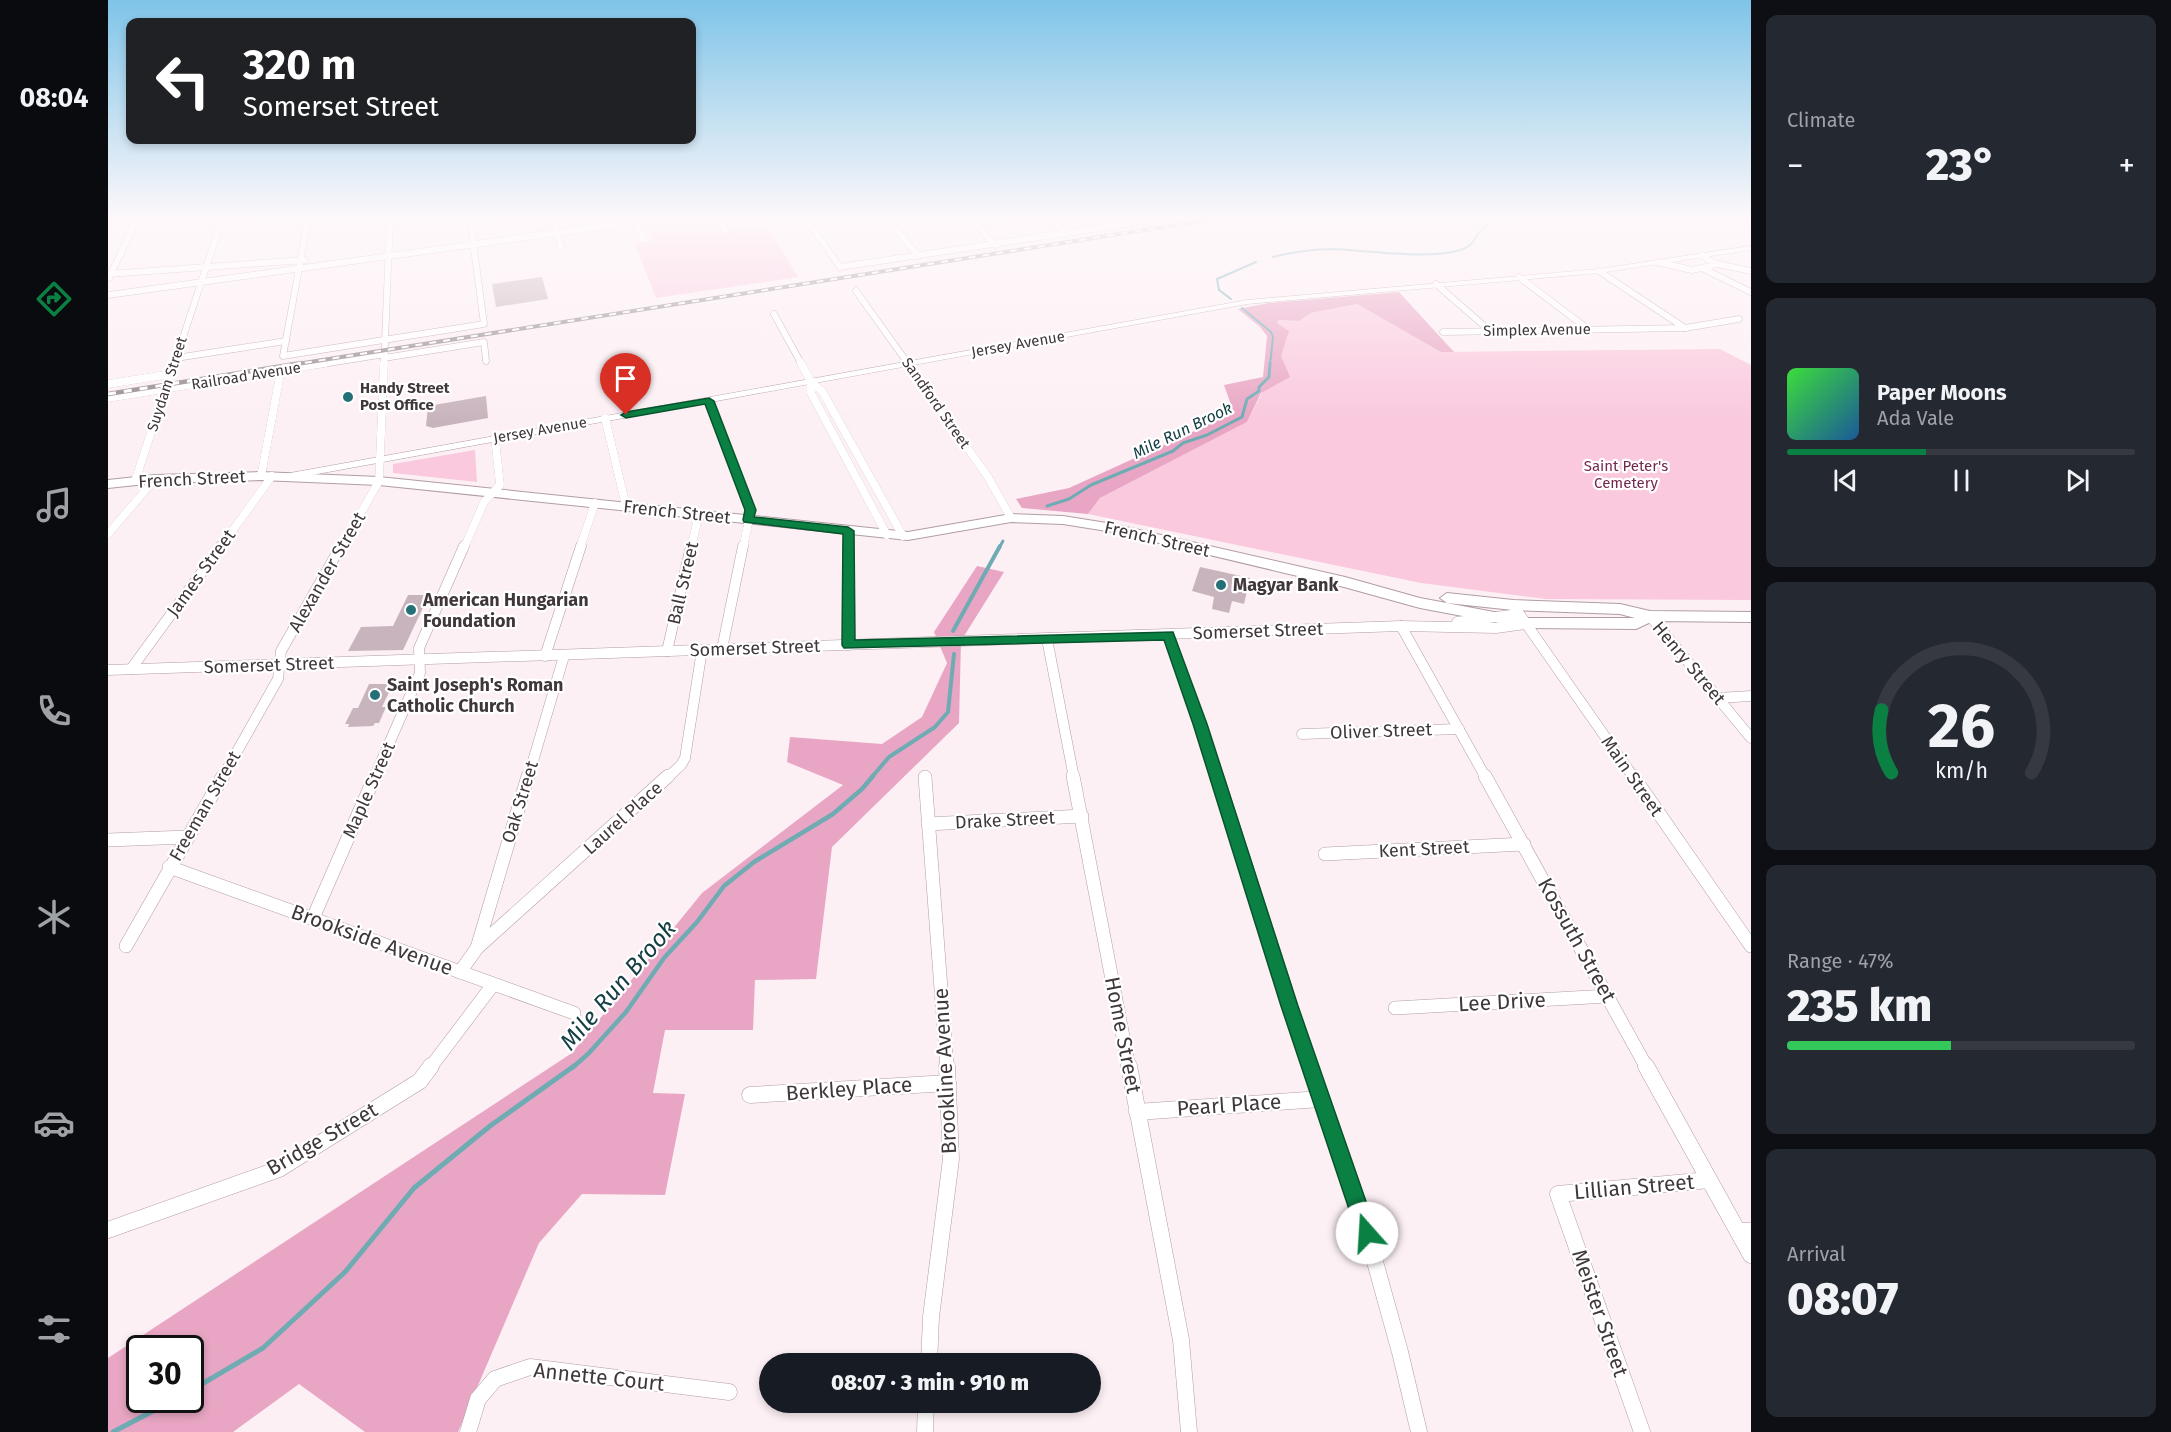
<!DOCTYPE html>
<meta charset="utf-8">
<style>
:root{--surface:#171b24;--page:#242831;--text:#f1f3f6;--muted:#9ea1a6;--line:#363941;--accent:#0b8043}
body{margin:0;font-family:"Fira Sans",sans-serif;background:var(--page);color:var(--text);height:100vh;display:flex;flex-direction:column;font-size:22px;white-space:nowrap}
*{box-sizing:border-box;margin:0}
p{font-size:20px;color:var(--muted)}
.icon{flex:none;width:33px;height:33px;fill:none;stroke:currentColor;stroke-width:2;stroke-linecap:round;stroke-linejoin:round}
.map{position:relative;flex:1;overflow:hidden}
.drawer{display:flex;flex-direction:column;gap:15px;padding:15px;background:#0d0f14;width:420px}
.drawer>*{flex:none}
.guide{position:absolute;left:18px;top:18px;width:570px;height:126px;border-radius:12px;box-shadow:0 3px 9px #0003;background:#202124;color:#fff;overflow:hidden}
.speed{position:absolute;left:18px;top:1335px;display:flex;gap:12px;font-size:30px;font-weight:700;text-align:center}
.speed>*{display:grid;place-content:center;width:78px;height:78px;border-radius:50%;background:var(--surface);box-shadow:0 3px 9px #0003;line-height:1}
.speed .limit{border:3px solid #111;border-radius:9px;background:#fff;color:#111}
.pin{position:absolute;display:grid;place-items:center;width:51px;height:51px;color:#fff;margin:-62px -26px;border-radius:50% 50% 50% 0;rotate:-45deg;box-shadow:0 0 6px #0007}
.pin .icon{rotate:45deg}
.me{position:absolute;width:66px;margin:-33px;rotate:341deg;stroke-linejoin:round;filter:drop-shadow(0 0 4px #0008)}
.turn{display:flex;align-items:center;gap:21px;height:126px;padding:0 18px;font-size:27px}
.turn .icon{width:78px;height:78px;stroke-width:2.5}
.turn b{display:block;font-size:42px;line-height:51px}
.big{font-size:45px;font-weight:800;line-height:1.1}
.drawer .tile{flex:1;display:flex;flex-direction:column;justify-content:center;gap:9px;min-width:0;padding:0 21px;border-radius:12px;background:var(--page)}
.drawer .dial{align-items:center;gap:0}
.dial svg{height:156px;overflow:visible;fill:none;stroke:var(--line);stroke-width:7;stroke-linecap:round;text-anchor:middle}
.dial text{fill:var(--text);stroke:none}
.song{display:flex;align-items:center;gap:18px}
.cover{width:72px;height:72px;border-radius:9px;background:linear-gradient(135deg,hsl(120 70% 55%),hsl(210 70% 35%))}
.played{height:6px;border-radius:3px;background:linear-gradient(90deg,var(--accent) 40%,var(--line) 40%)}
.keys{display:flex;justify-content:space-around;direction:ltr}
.heat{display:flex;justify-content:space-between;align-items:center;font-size:33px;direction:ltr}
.charge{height:9px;border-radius:4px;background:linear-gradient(90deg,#34c759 47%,var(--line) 0)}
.trip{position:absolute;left:651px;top:1353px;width:342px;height:60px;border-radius:30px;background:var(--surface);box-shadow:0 3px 9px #0003;font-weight:800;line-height:60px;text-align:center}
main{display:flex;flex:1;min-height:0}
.dock{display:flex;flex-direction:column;width:108px;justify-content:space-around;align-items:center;background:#090b0e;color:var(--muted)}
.dock .icon{width:42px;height:42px}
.dock .active{color:var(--accent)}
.dock b{font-size:27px;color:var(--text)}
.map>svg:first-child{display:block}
.green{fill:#fac9de}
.forest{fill:#e9a6c4;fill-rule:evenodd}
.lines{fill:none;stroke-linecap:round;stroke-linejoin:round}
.stream-far4{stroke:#6fabb3;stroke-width:2}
.stream-far3{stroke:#6fabb3;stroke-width:3}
.stream-far2{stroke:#6fabb3;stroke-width:4}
.stream-far1{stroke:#6fabb3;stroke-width:4.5}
.stream{stroke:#6fabb3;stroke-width:5}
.building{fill:#c8b4bd}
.minor-far4-casing{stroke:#b19da5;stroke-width:7}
.minor-far3-casing{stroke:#b19da5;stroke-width:8}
.minor-far2-casing{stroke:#b19da5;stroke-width:11}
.minor-far1-casing{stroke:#b19da5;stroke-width:14}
.minor-casing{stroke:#b19da5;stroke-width:17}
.tertiary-casing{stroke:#b19da5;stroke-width:1}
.secondary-casing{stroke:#b19da5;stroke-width:2}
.minor-far4{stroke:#fff;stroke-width:6}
.minor-far3{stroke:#fff;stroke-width:8}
.minor-far2{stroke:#fff;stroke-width:10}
.minor-far1{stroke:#fff;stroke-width:13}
.minor{stroke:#fff;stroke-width:16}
.tertiary{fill:#fff;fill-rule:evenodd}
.secondary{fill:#fff;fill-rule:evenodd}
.rail-far1-casing{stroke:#978d91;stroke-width:4}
.rail-casing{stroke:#978d91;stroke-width:4.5}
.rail-far1{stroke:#fff;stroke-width:2;stroke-dasharray:7;stroke-linecap:butt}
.rail{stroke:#fff;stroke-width:3;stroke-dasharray:8;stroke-linecap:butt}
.route{fill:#0b8043;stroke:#07532c;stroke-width:1.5}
.poi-dot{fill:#257077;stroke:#fff;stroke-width:2}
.labels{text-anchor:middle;stroke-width:4.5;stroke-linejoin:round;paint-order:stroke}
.far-street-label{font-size:15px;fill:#40373b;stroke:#fff}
.far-poi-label{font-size:15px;font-weight:bold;fill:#40373b;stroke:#fff;text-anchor:start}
.far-park-label{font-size:15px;fill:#752750;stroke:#fff}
.far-water-label{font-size:16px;font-style:italic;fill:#164045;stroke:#fff}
.street-label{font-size:18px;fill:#40373b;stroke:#fff}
.poi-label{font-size:18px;font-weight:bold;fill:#40373b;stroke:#fff;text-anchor:start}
.near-street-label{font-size:21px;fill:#40373b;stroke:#fff}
.near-water-label{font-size:24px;font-style:italic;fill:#164045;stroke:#fff}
</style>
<main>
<nav class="dock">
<b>08:04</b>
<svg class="icon active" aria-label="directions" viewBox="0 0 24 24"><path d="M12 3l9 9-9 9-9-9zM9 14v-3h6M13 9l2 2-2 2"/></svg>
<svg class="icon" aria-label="music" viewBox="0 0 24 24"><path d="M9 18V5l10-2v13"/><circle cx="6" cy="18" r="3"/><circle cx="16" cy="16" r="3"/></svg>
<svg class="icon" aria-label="phone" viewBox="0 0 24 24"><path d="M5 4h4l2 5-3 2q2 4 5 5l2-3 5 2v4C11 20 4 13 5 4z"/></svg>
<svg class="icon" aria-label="climate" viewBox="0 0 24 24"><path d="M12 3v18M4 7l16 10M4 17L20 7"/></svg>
<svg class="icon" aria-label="car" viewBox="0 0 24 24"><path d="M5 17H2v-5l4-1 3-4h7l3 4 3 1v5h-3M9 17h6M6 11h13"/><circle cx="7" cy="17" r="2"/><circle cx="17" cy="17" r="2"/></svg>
<svg class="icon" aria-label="filters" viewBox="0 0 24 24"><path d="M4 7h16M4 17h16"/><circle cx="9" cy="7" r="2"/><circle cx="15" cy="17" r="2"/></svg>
</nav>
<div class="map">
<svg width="1643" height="1432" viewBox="0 0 1643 1432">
<rect width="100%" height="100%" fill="#fdf0f5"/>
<g class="green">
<polygon points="573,219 621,219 627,230 659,226 690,277 548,298 527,244 546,241 539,224"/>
<polygon points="1249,304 1333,352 1612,349 1643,365 1643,600 1438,599 1313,583 980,514 992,498 1139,422 1173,356 1169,323 1171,320 1191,321 1203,313"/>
<polygon points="367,450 369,482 285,473 285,464"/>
</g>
<g class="forest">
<polygon points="1291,292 1346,352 1333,352 1249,304 1203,313 1191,321 1171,320 1169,323 1181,331 1173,356 1182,377 1153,393 1139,422 992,498 980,514 914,508 908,499 961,488 1126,413 1116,385 1155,377 1159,336 1152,327 1130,309 1161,303"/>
<path d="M869 566 896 572 853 641 851 723 724 847 708 979 647 980 645 1030H557L545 1093 577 1094 557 1195 474 1194 431 1243 350 1432H257L191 1384 125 1432H0V1358L464 1053 594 893 735 785 679 762 682 737 774 744 814 717 839 663 826 632ZM32 1348H82V1400H32Z"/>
</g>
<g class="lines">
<g class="stream-far4">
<path d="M1165 257C1185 252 1204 249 1225 249 1253 250 1340 263 1362 245 1367 241 1369 234 1373 230 1377 226 1383 223 1388 219"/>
<polyline points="1123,299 1111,290 1109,279 1148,262"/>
<polyline points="1134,308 1163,332 1165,337 1162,365"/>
</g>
<g class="stream-far3">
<polyline points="939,506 961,499 983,485 1065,451 1075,443 1099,435 1134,417 1139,399 1151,391 1151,387 1161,377 1162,363"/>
<polyline points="891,548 895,541"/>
</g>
<g class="stream-far2">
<polyline points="845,631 892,546"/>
<polyline points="763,778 781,757 827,727 840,712 846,654"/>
</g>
<polyline class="stream-far1" points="464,1068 480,1054 518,1012 556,958 589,922 616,886 646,862 725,814 754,789 765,776"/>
<g class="stream">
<polyline points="82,1391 155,1348 237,1272 306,1188 382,1126 466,1066"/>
<polyline points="5,1432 66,1400"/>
</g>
</g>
<g class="building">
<polygon points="434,277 440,299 388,307 384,284"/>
<polygon points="378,396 380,418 325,428 318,426 320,406"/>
<polygon points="1092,567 1142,578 1136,604 1124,601 1121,613 1104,609 1106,597 1084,591"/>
<polygon points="300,595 321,595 295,650 240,651 253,627 285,626"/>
<polygon points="261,684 285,684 274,707 278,707 271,723 267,723 265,726 240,727 241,724 237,724 245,708 250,708"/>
</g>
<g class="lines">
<g class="minor-far4-casing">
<g id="minor-far4">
<polyline points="200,219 175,356 376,324 362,219"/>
<polyline points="445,219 453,247"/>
<polyline points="527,219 535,240"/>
<polyline points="612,219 617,231"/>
<polyline points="698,219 732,267 1051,219"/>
<polyline points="780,219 810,256"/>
<polyline points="862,219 888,245"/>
<polyline points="942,219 959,234"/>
<polyline points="1549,262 1584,270 1604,266 1605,263 1594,255"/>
<polyline points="1605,263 1643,271"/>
<polyline points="1596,269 1643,292"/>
<polyline points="1491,271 1577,328"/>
<polyline points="0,274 197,260"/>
<polyline points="1411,277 1480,329"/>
<polyline points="1,278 29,219"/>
<polyline points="1328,284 1382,331"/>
<polyline points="748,291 801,365"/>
<polyline points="0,295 549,219"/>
<polyline points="666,314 694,365"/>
<polyline points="1335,332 1577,328 1631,319"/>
<polyline points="68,358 178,341"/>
<polyline points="276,358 376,342 378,361"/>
<polyline points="66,365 114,219"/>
<polyline points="208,365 277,354"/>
<polyline points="276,365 282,219"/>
</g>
</g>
<g class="minor-far3-casing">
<g id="minor-far3">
<polyline points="693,363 703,382 714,391 795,536"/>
<polyline points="799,363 880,477 903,518"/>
<polyline points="703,382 703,393 779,535"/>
<polyline points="0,384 63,374"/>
<polyline points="0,398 217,363"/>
<polyline points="601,401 643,510 635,548"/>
<polyline points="497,418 518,506"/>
<polyline points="153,476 173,370"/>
<polyline points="27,481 66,363"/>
<polyline points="740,531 740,548"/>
<polyline points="0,534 47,479"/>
<polyline points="112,548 164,476"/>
<polyline points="233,548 271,481 276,363"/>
<polyline points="356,548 376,502 392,485 387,438"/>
<polyline points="472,548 487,503"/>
<polyline points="583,548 591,514"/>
</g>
</g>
<g class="minor-far2-casing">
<g id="minor-far2">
<polyline points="740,546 740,645"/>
<polyline points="1405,605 1526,778"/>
<polyline points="1542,616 1643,738"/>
<polyline points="1349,622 1411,614"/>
<polyline points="1293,626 1378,778"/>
<polyline points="1061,635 1109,778"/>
<polyline points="939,639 966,778"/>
<polyline points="614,649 635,546"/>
<polyline points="559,651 583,546"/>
<polyline points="437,656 473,546"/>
<polyline points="23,669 113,546"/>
<polyline points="0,670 1293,626 1388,628 1418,624"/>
<polyline points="1610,698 1643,696"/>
<polyline points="1194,734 1351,729"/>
<polyline points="114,778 170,679 173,651 233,546"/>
<polyline points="266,778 312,673 311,648 356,546"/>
<polyline points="420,778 456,656"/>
<polyline points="559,778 573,765 577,758 594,650"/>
</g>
</g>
<g class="minor-far1-casing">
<g id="minor-far1">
<polyline points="965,776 1021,1068"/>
<polyline points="1109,776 1203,1068"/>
<polyline points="1377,776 1539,1068"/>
<polyline points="1525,776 1643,946"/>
<polyline points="817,777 839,1068"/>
<polyline points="820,824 974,816"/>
<polyline points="0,840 79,837"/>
<polyline points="1217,854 1416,844"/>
<polyline points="61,867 466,1013"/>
<polyline points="205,918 267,776"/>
<polyline points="18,946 115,776"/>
<polyline points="369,948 420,776"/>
<polyline points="352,972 369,948 560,776"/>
<polyline points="1287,1008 1500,996"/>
<polyline points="322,1068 384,986"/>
</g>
</g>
<g class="minor-casing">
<g id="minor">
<polyline points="1021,1066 1073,1340 1081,1432"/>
<polyline points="1202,1066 1259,1233 1292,1352 1311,1432"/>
<polyline points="1538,1066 1643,1255"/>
<polyline points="642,1095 840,1083"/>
<polyline points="1029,1112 1213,1099"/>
<polyline points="0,1230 171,1169 312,1081 323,1066"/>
<polyline points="1630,1231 1643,1231"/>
<polyline points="821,1364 823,1317 843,1159 839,1066"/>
<polyline points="360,1432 370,1399 387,1379 422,1367 621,1392"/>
<polyline points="817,1432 818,1402"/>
<polyline points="1534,1432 1450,1194 1601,1180"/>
</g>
</g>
<g class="tertiary-casing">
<polygon id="tertiary" points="1643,246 1643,250 1491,273 1139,304 182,479 177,476 182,473 1139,300 1491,269"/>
</g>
<g class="secondary-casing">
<polygon id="secondary" points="153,472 271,477 800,532 903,514 955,516 1005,524 1237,577 1312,598 1418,618 1527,618 1512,614 1405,610 1339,603 1332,598 1339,593 1405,600 1512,604 1542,611 1643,612 1643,622 1545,621 1528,629 1418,628 1312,608 1236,587 1005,532 955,524 903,522 800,540 271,485 153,480 47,483 0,488 0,480 47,475"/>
</g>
<use href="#minor-far4" class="minor-far4"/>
<use href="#minor-far3" class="minor-far3"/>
<use href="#minor-far2" class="minor-far2"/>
<use href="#minor-far1" class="minor-far1"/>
<use href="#minor" class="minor"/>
<use href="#tertiary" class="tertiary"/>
<use href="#secondary" class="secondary"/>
<g class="rail-far1-casing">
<polyline id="rail-far1" points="183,365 1106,219"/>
</g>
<g class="rail-casing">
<polyline id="rail" points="0,394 193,363"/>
</g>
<use href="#rail-far1" class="rail-far1"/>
<use href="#rail" class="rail"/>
</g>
<linearGradient id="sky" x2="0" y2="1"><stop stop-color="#7fc4e8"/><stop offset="0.52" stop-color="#fef8fa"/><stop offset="1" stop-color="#fef8fa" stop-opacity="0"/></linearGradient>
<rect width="1643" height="420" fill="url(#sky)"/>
<polygon class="route" points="601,398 606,401 648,510 646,517 740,527 746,531 747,640 1065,632 1099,724 1190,1006 1269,1233 1266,1240 1259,1243 1252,1240 1249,1233 1173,1006 1085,724 1056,640 736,648 734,645 735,534 636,522 635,520 637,510 597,404 518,418 513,415 518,412"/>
<g class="poi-dot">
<circle cx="240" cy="397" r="6"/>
<circle cx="1113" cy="585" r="6"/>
<circle cx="303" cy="610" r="6"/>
<circle cx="267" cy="695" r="6"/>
</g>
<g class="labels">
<g class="far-street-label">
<text transform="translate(1429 330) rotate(-1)" y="5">Simplex Avenue</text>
<text transform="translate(910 344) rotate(-10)" y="5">Jersey Avenue</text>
<text transform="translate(138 376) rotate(-9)" y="5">Railroad Avenue</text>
<text transform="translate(59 384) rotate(-72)" y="5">Suydam Street</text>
<text transform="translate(828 403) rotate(55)" y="5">Sandford Street</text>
<text transform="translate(432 430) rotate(-10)" y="5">Jersey Avenue</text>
</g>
<g class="far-poi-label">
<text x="252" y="393">Handy Street<tspan x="252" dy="17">Post Office</tspan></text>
</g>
<g class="far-park-label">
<text x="1518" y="471">Saint Peter's<tspan x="1518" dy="17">Cemetery</tspan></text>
</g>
<g class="far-water-label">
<text transform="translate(1074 430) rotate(-26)" y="6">Mile Run Brook</text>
</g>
<g class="street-label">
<text transform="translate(84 479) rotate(-3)" y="6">French Street</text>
<text transform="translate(569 512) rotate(6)" y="6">French Street</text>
<text transform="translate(1049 539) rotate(13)" y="6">French Street</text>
<text transform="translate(219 572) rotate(-60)" y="6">Alexander Street</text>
<text transform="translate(93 573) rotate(-54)" y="6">James Street</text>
<text transform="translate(575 583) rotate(-77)" y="6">Ball Street</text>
<text transform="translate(1150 631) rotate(-2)" y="6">Somerset Street</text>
<text transform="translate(647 648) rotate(-2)" y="6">Somerset Street</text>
<text transform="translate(1581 663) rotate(50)" y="6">Henry Street</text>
<text transform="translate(161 665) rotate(-2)" y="6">Somerset Street</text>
<text transform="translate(1273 731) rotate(-2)" y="6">Oliver Street</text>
<text transform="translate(1524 776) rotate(55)" y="6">Main Street</text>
<text transform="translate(261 790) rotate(-66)" y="6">Maple Street</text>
<text transform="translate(412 802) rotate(-73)" y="6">Oak Street</text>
<text transform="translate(97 806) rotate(-60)" y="6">Freeman Street</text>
<text transform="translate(515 818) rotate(-42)" y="6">Laurel Place</text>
<text transform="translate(897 820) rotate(-3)" y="6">Drake Street</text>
<text transform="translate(1316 849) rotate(-3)" y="6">Kent Street</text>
</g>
<g class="poi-label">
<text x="1125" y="591">Magyar Bank</text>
<text x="315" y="606">American Hungarian<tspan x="315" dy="21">Foundation</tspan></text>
<text x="279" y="691">Saint Joseph's Roman<tspan x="279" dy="21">Catholic Church</tspan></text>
</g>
<g class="near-street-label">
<text transform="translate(264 940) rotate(20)" y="7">Brookside Avenue</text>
<text transform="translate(1469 940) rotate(61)" y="7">Kossuth Street</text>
<text transform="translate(1394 1002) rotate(-3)" y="7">Lee Drive</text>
<text transform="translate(1015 1035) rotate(79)" y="7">Home Street</text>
<text transform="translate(837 1071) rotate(-93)" y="7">Brookline Avenue</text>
<text transform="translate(741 1089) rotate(-4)" y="7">Berkley Place</text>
<text transform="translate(1121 1105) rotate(-4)" y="7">Pearl Place</text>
<text transform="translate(214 1139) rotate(-30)" y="7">Bridge Street</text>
<text transform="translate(1526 1187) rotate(-5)" y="7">Lillian Street</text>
<text transform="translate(1492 1313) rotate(71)" y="7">Meister Street</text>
<text transform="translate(491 1377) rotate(6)" y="7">Annette Court</text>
</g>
<g class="near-water-label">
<text transform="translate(510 985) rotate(-49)" y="8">Mile Run Brook</text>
</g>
</g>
</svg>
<div class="speed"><div class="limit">30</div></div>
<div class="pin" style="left:518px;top:415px;background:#d93025"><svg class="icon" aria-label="arrive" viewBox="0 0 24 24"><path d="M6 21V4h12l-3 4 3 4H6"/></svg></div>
<svg class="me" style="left:1259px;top:1233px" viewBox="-20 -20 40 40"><circle r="19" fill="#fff"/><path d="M0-13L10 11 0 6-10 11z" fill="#0b8043"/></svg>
<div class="trip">08:07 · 3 min · 910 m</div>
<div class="guide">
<div class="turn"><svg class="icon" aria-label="left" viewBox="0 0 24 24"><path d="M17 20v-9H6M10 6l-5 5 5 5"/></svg><div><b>320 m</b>Somerset Street</div></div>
</div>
</div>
<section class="drawer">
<div class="tile"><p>Climate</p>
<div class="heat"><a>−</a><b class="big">23°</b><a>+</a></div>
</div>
<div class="tile">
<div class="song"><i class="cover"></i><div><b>Paper Moons</b><p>Ada Vale</p></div></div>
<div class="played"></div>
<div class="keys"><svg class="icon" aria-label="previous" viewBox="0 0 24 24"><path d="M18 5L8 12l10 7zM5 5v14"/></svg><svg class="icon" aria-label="pause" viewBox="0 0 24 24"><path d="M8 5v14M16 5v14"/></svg><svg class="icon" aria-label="next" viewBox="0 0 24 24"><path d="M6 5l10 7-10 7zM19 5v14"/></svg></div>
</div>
<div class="tile dial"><svg viewBox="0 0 100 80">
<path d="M14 69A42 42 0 1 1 86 69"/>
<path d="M14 69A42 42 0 0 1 9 37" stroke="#0b8043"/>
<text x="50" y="56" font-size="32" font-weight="700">26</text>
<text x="50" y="72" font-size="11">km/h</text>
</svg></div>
<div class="tile"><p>Range · 47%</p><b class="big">235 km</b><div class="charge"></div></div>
<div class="tile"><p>Arrival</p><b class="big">08:07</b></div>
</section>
</main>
